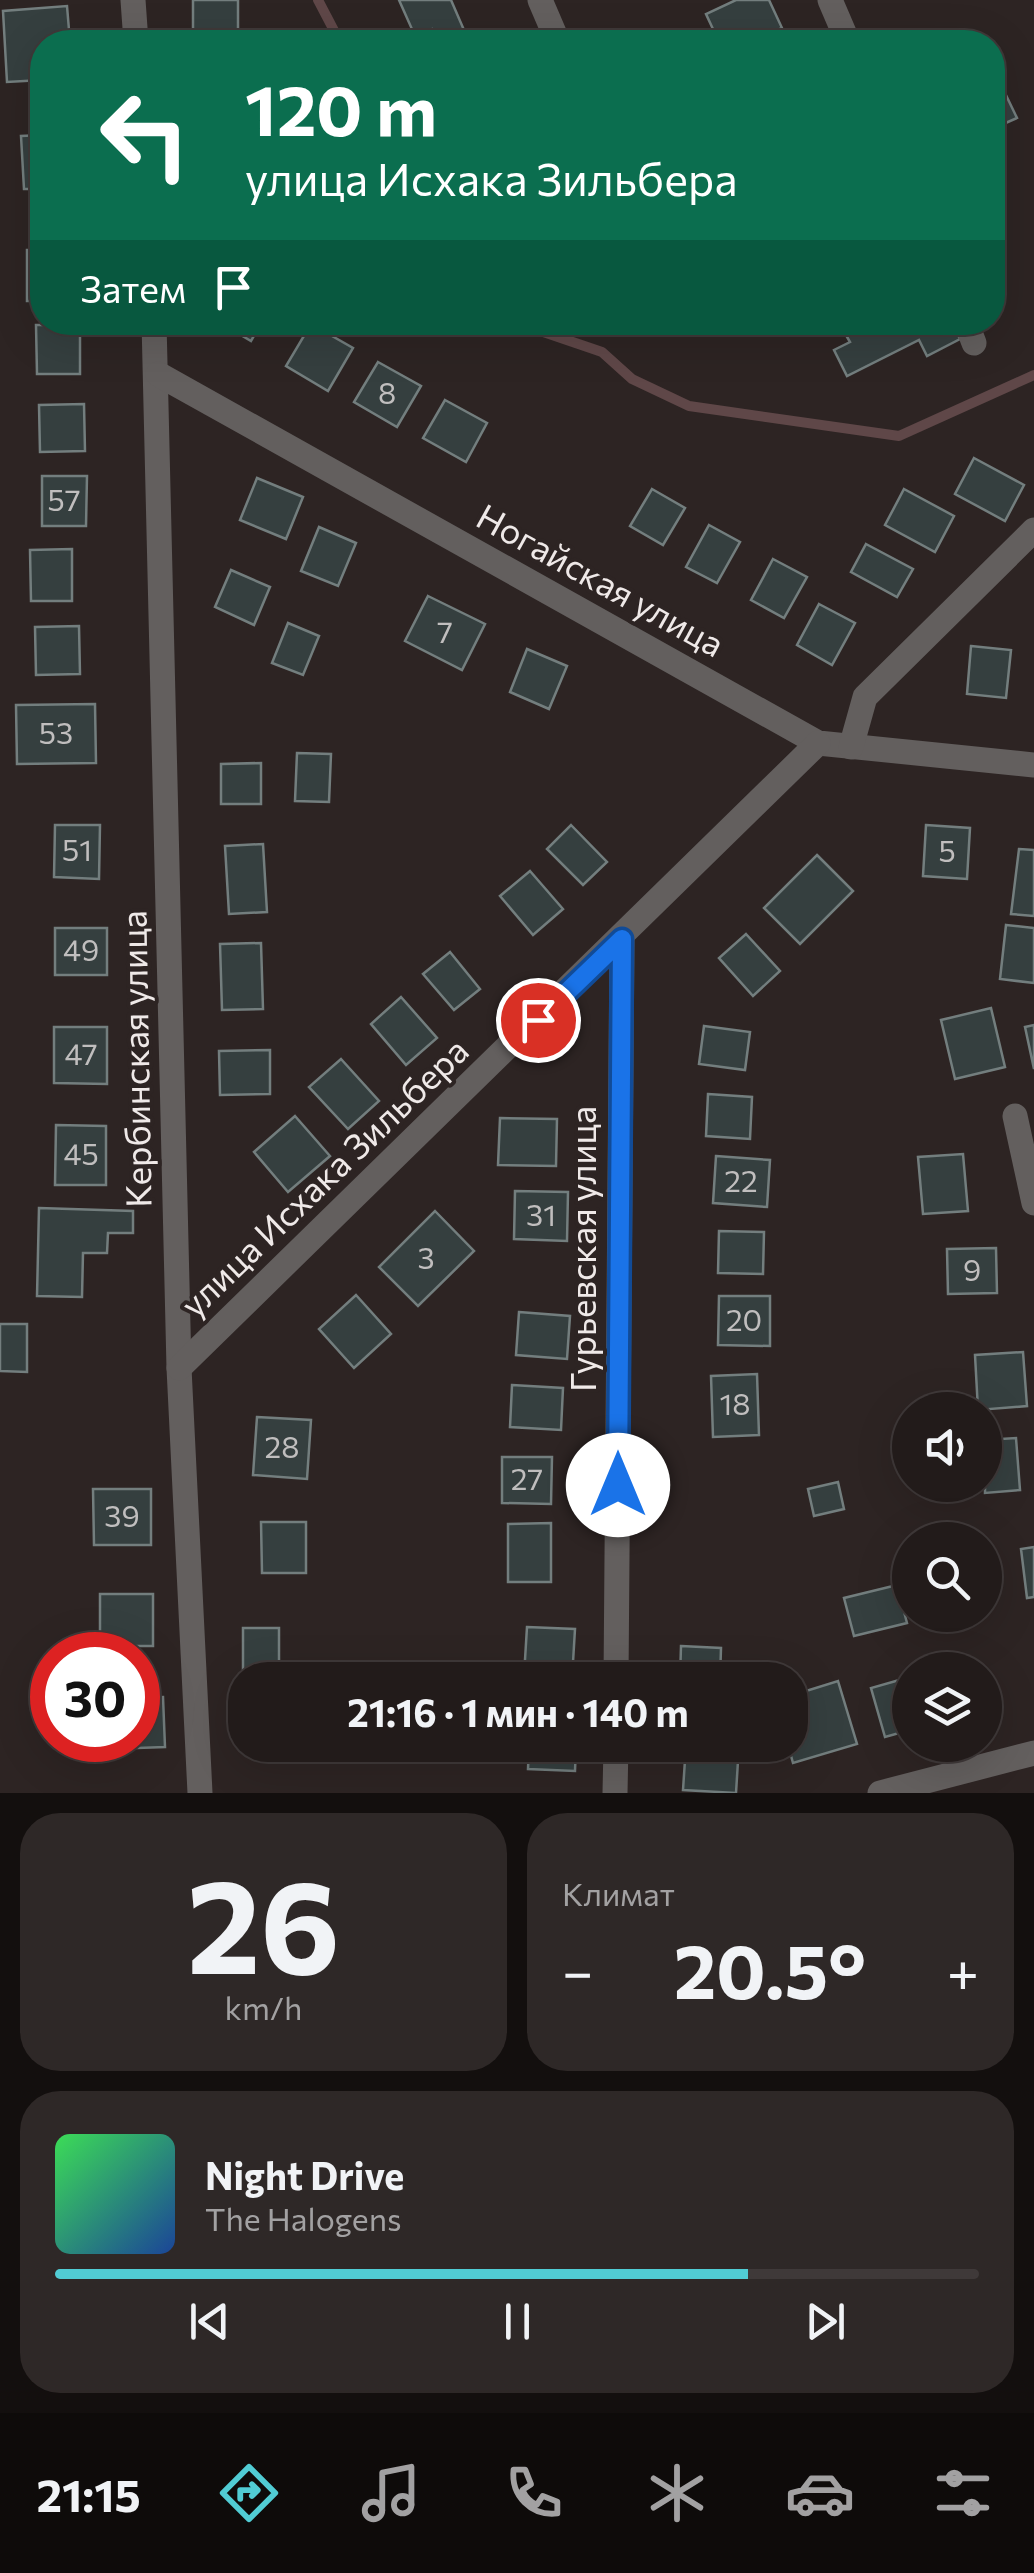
<!DOCTYPE html>
<html lang="ru">
<meta charset="utf-8">
<style>
:root{--surface:#221b1a;--page:#2e2827;--text:#f1f3f6;--muted:#a2a1a2;--line:#3f3939;--accent:#51ccd4}
body{margin:0;font-family:Commissioner,sans-serif;background:var(--page);color:var(--text);height:100vh;display:flex;flex-direction:column;font-size:38px;white-space:nowrap}
*{box-sizing:border-box;margin:0}
p{font-size:32px;color:var(--muted)}
.icon{flex:none;width:55px;height:55px;fill:none;stroke:currentColor;stroke-width:2;stroke-linecap:round;stroke-linejoin:round}
.map{position:relative;height:1793px;overflow:hidden}
.drawer{display:flex;flex-direction:column;gap:20px;padding:20px;background:#130f0e;flex:1}
.drawer>*{flex:none}
.guide{position:absolute;left:30px;top:30px;width:975px;height:305px;border-radius:40px;box-shadow:0 10px 40px #0002,0 0 0 2px var(--line);background:#0b6e4f;color:#fff;overflow:hidden}
.fabs{position:absolute;left:892px;top:1392px;display:grid;gap:20px}
.fabs a{display:grid;place-items:center;width:110px;height:110px;border-radius:50%;background:var(--surface);box-shadow:0 10px 40px #0002,0 0 0 2px var(--line);font-size:50px}
.speed{position:absolute;left:30px;top:1632px;display:flex;gap:20px;font-size:50px;font-weight:700;text-align:center}
.speed>*{display:grid;place-content:center;width:130px;height:130px;border-radius:50%;background:var(--surface);box-shadow:0 10px 40px #0002,0 0 0 2px var(--line);line-height:1}
.speed .limit{border:15px solid #d22;background:#fff;color:#111}
.pin{position:absolute;display:grid;place-items:center;width:85px;height:85px;color:#fff;margin:-42px;border:5px solid #fff;border-radius:50%;box-shadow:0 2px 10px #0007}
.me{position:absolute;width:110px;margin:-55px;rotate:0deg;stroke-linejoin:round;filter:drop-shadow(0 0 8px #0008)}
.turn{display:flex;align-items:center;gap:35px;height:210px;padding:0 50px;font-size:45px}
.turn .icon{width:130px;height:130px;stroke-width:2.5}
.turn b{display:block;font-size:70px;line-height:85px}
.then{display:flex;align-items:center;height:95px;padding:0 50px;background:#0003;gap:20px;font-size:38px}
.big{font-size:75px;font-weight:700;line-height:1.1}
.drawer .tile{flex:1;display:flex;flex-direction:column;justify-content:center;gap:15px;min-width:0;padding:0 35px;border-radius:40px;background:var(--page)}
.drawer .dial{align-items:center;gap:0}
.dial b{font-size:130px;line-height:1}
.song{display:flex;align-items:center;gap:30px}
.cover{width:120px;height:120px;border-radius:15px;background:linear-gradient(135deg,hsl(130 70% 55%),hsl(220 70% 35%))}
.played{height:10px;border-radius:5px;background:linear-gradient(90deg,var(--accent) 75%,var(--line) 75%)}
.keys{display:flex;justify-content:space-around;direction:ltr}
.heat{display:flex;justify-content:space-between;align-items:center;font-size:55px;direction:ltr}
.drawer .tiles{flex:1;display:grid;gap:20px;grid-template-columns:1fr 1fr}
.tile:last-child{grid-column:span 2}
.trip{position:absolute;left:228px;top:1662px;width:580px;height:100px;border-radius:40px;background:var(--surface);box-shadow:0 10px 40px #0002,0 0 0 2px var(--line);font-weight:700;line-height:100px;text-align:center}
.dock{display:flex;height:160px;justify-content:space-around;align-items:center;background:#0e0b0a;color:var(--muted)}
.dock .icon{width:70px;height:70px}
.dock .on{color:var(--accent)}
.dock b{font-size:45px;color:var(--text)}
.map>svg:first-child{display:block}
.lines{fill:none;stroke-linecap:round;stroke-linejoin:round}
.stream{stroke:#5f4748;stroke-width:10}
.building{fill:#353f3f;stroke:#737e7e;stroke-width:2.5}
.minor{stroke:#635f5e;stroke-width:25}
.route-casing{stroke:#114b97;stroke-width:25}
.route{stroke:#1a73e8;stroke-width:18}
.labels{text-anchor:middle;stroke-width:8;stroke-linejoin:round;paint-order:stroke}
.number-label{font-size:30px;fill:#c0bebe}
.street-label{font-size:35px;fill:#efe9e8;stroke:#2d2423}
</style>
<div class="map">
<svg width="1034" height="1793" viewBox="0 0 1034 1793">
<rect width="100%" height="100%" fill="#2d2423"/>
<g class="lines">
<g class="stream">
<polyline points="318,0 340,42"/>
<polyline points="514,322 602,352 632,379 689,406 899,436 1034,375"/>
</g>
</g>
<g class="building">
<rect x="193" y="0" width="45" height="33"/>
<polygon points="399,0 451,0 467,37 438,42 432,29 415,36"/>
<polygon points="736,0 769,0 782,28 750,42 719,42 706,14"/>
<polygon points="67,6 70,42 42,42 42,80 7,82 3,11"/>
<polygon points="992,66 1017,118 992,129"/>
<polygon points="42,135 42,189 24,189 21,136"/>
<rect x="27" y="250" width="15" height="51"/>
<polygon points="219,322 262,322 251,341"/>
<polygon points="858,322 951,322 960,339 927,356 919,340 847,376 834,350 850,342 843,330"/>
<polygon points="311,324 353,348 328,391 286,366"/>
<polygon points="36,325 80,325 80,374 37,374"/>
<polygon points="378,362 421,386 397,427 354,402"/>
<polygon points="445,400 487,423 466,462 423,438"/>
<polygon points="84,404 85,451 40,452 39,405"/>
<polygon points="974,458 1024,485 1005,521 955,494"/>
<polygon points="42,476 87,476 86,526 42,526"/>
<polygon points="257,478 303,497 286,539 240,520"/>
<polygon points="652,489 685,508 663,545 630,526"/>
<polygon points="904,489 954,516 935,552 885,525"/>
<polygon points="709,525 740,542 717,583 686,567"/>
<polygon points="319,527 356,543 338,586 301,571"/>
<polygon points="866,544 913,569 897,597 851,572"/>
<polygon points="72,549 72,601 31,601 30,550"/>
<polygon points="773,559 807,577 784,618 751,600"/>
<polygon points="231,570 270,587 254,625 215,607"/>
<polygon points="428,596 485,624 462,670 405,641"/>
<polygon points="819,604 855,623 832,665 797,645"/>
<polygon points="288,623 319,636 303,675 272,663"/>
<polygon points="79,626 80,674 36,675 35,627"/>
<polygon points="971,646 1011,650 1006,698 967,694"/>
<polygon points="527,649 567,666 549,709 510,692"/>
<polygon points="95,704 96,763 17,764 16,705"/>
<polygon points="297,753 331,754 329,802 295,801"/>
<polygon points="261,763 261,804 221,804 221,764"/>
<polygon points="55,825 100,825 99,879 54,877"/>
<polygon points="571,825 607,862 583,885 547,849"/>
<polygon points="926,825 970,828 967,879 923,876"/>
<polygon points="263,844 267,912 229,914 225,846"/>
<polygon points="1019,849 1034,850 1034,916 1011,914"/>
<polygon points="817,855 853,891 800,944 764,908"/>
<polygon points="530,871 563,909 533,935 500,896"/>
<polygon points="1006,925 1034,928 1034,983 1000,979"/>
<rect x="55" y="928" width="52" height="47"/>
<polygon points="746,934 780,971 753,996 719,958"/>
<polygon points="261,943 263,1009 222,1010 220,944"/>
<polygon points="450,952 480,989 454,1010 423,974"/>
<polygon points="401,997 437,1038 406,1065 371,1024"/>
<polygon points="991,1008 1005,1067 955,1079 941,1020"/>
<polygon points="1034,1025 1034,1069 1025,1027"/>
<polygon points="704,1026 750,1032 745,1070 699,1064"/>
<polygon points="54,1027 107,1027 107,1084 54,1083"/>
<polygon points="270,1050 270,1094 220,1095 219,1051"/>
<polygon points="341,1059 379,1101 348,1129 309,1087"/>
<polygon points="708,1094 752,1097 750,1139 706,1136"/>
<polygon points="295,1116 330,1156 288,1192 254,1152"/>
<polygon points="500,1118 557,1119 556,1166 498,1165"/>
<polygon points="56,1125 106,1126 106,1185 55,1185"/>
<polygon points="963,1154 968,1211 923,1214 918,1157"/>
<polygon points="716,1156 770,1160 767,1207 713,1203"/>
<polygon points="515,1191 568,1192 567,1241 514,1239"/>
<polygon points="39,1208 133,1211 133,1233 108,1233 107,1253 83,1253 82,1297 37,1296"/>
<polygon points="435,1211 474,1251 418,1306 379,1267"/>
<polygon points="719,1231 764,1232 763,1274 718,1273"/>
<polygon points="996,1248 997,1293 948,1294 947,1249"/>
<polygon points="356,1295 391,1334 354,1368 319,1329"/>
<polygon points="719,1296 770,1296 770,1346 718,1345"/>
<polygon points="519,1312 570,1316 567,1359 516,1355"/>
<polygon points="0,1324 27,1324 27,1372 0,1371"/>
<polygon points="1023,1352 1027,1406 978,1410 975,1355"/>
<polygon points="757,1374 759,1435 713,1437 711,1376"/>
<polygon points="512,1385 563,1388 561,1430 510,1427"/>
<polygon points="257,1417 311,1420 307,1479 253,1475"/>
<polygon points="1016,1438 1020,1490 985,1493 985,1440"/>
<polygon points="502,1457 552,1457 551,1504 502,1503"/>
<polygon points="838,1482 844,1509 814,1516 808,1489"/>
<polygon points="93,1489 151,1489 151,1545 94,1545"/>
<polygon points="261,1522 306,1522 306,1573 262,1573"/>
<polygon points="551,1523 551,1582 508,1582 508,1524"/>
<polygon points="1034,1547 1034,1597 1027,1598 1021,1549"/>
<polygon points="897,1585 907,1623 854,1636 844,1598"/>
<rect x="100" y="1594" width="53" height="52"/>
<polygon points="527,1627 575,1629 572,1679 524,1676"/>
<rect x="243" y="1628" width="36" height="45"/>
<polygon points="681,1646 721,1648 720,1680 680,1680"/>
<polygon points="910,1677 910,1730 885,1737 871,1688"/>
<polygon points="838,1681 857,1744 793,1763 788,1745 790,1696"/>
<polygon points="163,1697 165,1747 109,1749 109,1740 138,1740 138,1698"/>
<polygon points="274,1745 326,1745 325,1760 273,1758"/>
<polygon points="529,1745 576,1745 575,1771 528,1769"/>
<polygon points="686,1745 739,1745 736,1793 683,1790"/>
</g>
<g class="lines">
<g class="minor">
<polyline points="133,0 136,42"/>
<polyline points="540,0 558,42"/>
<polyline points="830,0 848,42"/>
<polyline points="154,322 179,1368 200,1793"/>
<polyline points="966,322 974,343"/>
<polyline points="158,374 818,743 1034,765"/>
<polyline points="851,747 865,697 1034,530"/>
<polyline points="1015,1116 1034,1203"/>
<polyline points="179,1368 818,743"/>
<polyline points="616,1680 622,939"/>
<polyline points="615,1793 616,1745"/>
<polyline points="880,1793 1034,1753"/>
</g>
</g>
<g class="lines">
<g class="route-casing">
<polyline id="route" points="538,1020 622,939 618,1485"/>
</g>
<use href="#route" class="route"/>
</g>
<g class="labels">
<g class="number-label">
<text x="387" y="404">8</text>
<text x="64" y="511">57</text>
<text x="445" y="643">7</text>
<text x="56" y="744">53</text>
<text x="77" y="861">51</text>
<text x="947" y="862">5</text>
<text x="81" y="961">49</text>
<text x="81" y="1065">47</text>
<text x="81" y="1165">45</text>
<text x="741" y="1192">22</text>
<text x="541" y="1226">31</text>
<text x="426" y="1269">3</text>
<text x="972" y="1281">9</text>
<text x="744" y="1331">20</text>
<text x="735" y="1415">18</text>
<text x="282" y="1458">28</text>
<text x="527" y="1490">27</text>
<text x="122" y="1527">39</text>
</g>
<g class="street-label">
<text transform="translate(600 581) rotate(29)" y="12">Ногайская улица</text>
<text transform="translate(137 1059) rotate(-91)" y="12">Кербинская улица</text>
<text transform="translate(325 1178) rotate(-44)" y="12">улица Исхака Зильбера</text>
<text transform="translate(584 1249) rotate(-90)" y="12">Гурьевская улица</text>
</g>
</g>
</svg>
<div class="fabs">
<a><svg class="icon" aria-label="sound" viewBox="0 0 24 24"><path d="M4 9h4l5-4v14l-5-4H4zM17 9q2 3 0 6"/></svg></a>
<a><svg class="icon" aria-label="search" viewBox="0 0 24 24"><circle cx="10" cy="10" r="6"/><path d="M15 15l6 6"/></svg></a>
<a><svg class="icon" aria-label="layers" viewBox="0 0 24 24"><path d="M12 4l9 5-9 5-9-5zM3 14l9 5 9-5"/></svg></a>
</div>
<div class="speed"><div class="limit">30</div></div>
<div class="pin" style="left:538px;top:1020px;background:#d93025"><svg class="icon" aria-label="arrive" viewBox="0 0 24 24"><path d="M6 21V4h12l-3 4 3 4H6"/></svg></div>
<svg class="me" style="left:618px;top:1485px" viewBox="-20 -20 40 40"><circle r="19" fill="#fff"/><path d="M0-13L10 11 0 6-10 11z" fill="#1a73e8"/></svg>
<div class="trip">21:16 · 1 мин · 140 m</div>
<div class="guide">
<div class="turn"><svg class="icon" aria-label="left" viewBox="0 0 24 24"><path d="M17 20v-9H6M10 6l-5 5 5 5"/></svg><div><b>120 m</b>улица Исхака Зильбера</div></div>
<div class="then">Затем<svg class="icon" aria-label="arrive" viewBox="0 0 24 24"><path d="M6 21V4h12l-3 4 3 4H6"/></svg></div>
</div>
</div>
<section class="drawer">
<div class="tiles">
<div class="tile dial"><b>26</b><p>km/h</p></div>
<div class="tile"><p>Климат</p>
<div class="heat"><a>−</a><b class="big">20.5°</b><a>+</a></div>
</div>
<div class="tile">
<div class="song"><i class="cover"></i><div><b>Night Drive</b><p>The Halogens</p></div></div>
<div class="played"></div>
<div class="keys"><svg class="icon" aria-label="previous" viewBox="0 0 24 24"><path d="M18 5L8 12l10 7zM5 5v14"/></svg><svg class="icon" aria-label="pause" viewBox="0 0 24 24"><path d="M8 5v14M16 5v14"/></svg><svg class="icon" aria-label="next" viewBox="0 0 24 24"><path d="M6 5l10 7-10 7zM19 5v14"/></svg></div>
</div>
</div>
</section>
<nav class="dock">
<b>21:15</b>
<svg class="icon on" aria-label="directions" viewBox="0 0 24 24"><path d="M12 3l9 9-9 9-9-9zM9 14v-3h6M13 9l2 2-2 2"/></svg>
<svg class="icon" aria-label="music" viewBox="0 0 24 24"><path d="M9 18V5l10-2v13"/><circle cx="6" cy="18" r="3"/><circle cx="16" cy="16" r="3"/></svg>
<svg class="icon" aria-label="phone" viewBox="0 0 24 24"><path d="M5 4h4l2 5-3 2q2 4 5 5l2-3 5 2v4C11 20 4 13 5 4z"/></svg>
<svg class="icon" aria-label="climate" viewBox="0 0 24 24"><path d="M12 3v18M4 7l16 10M4 17L20 7"/></svg>
<svg class="icon" aria-label="car" viewBox="0 0 24 24"><path d="M5 17H2v-5l4-1 3-4h7l3 4 3 1v5h-3M9 17h6M6 11h13"/><circle cx="7" cy="17" r="2"/><circle cx="17" cy="17" r="2"/></svg>
<svg class="icon" aria-label="filters" viewBox="0 0 24 24"><path d="M4 7h16M4 17h16"/><circle cx="9" cy="7" r="2"/><circle cx="15" cy="17" r="2"/></svg>
</nav>
